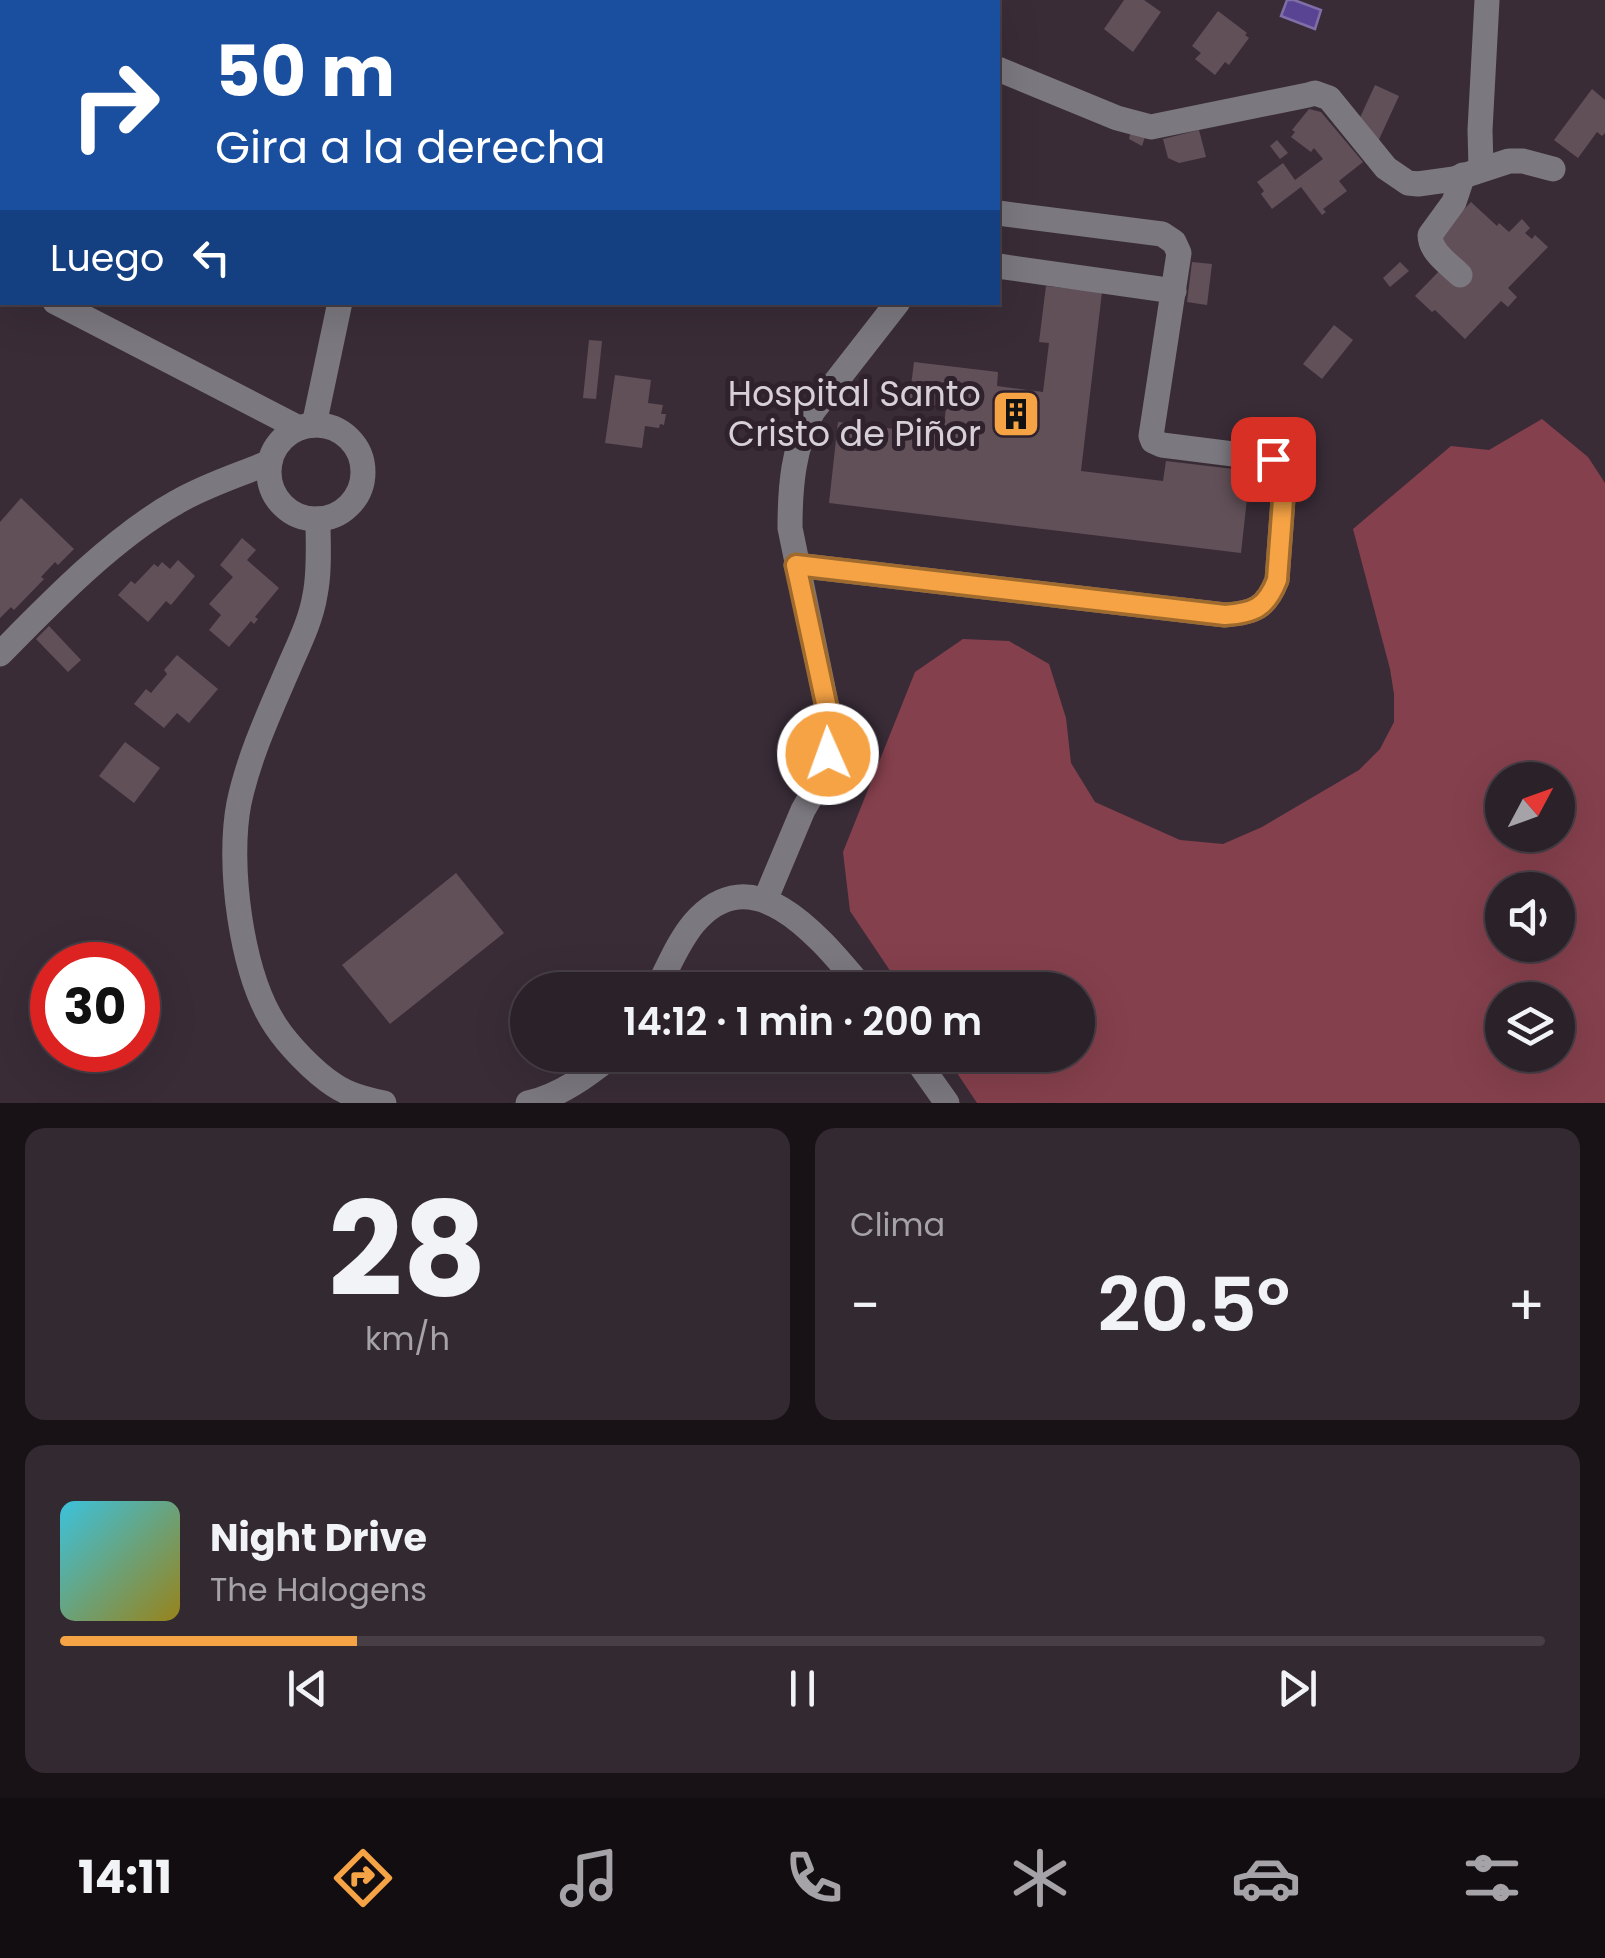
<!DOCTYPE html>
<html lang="es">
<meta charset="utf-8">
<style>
:root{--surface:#2b2129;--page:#332931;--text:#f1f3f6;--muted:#a6a3a8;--line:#473e46;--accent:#f5a345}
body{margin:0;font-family:Poppins,sans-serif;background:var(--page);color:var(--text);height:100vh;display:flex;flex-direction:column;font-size:38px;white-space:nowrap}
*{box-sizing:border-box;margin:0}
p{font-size:32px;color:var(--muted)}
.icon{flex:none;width:55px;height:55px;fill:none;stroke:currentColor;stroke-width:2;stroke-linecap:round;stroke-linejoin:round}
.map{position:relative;height:1103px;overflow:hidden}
.sheet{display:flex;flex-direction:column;gap:25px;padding:25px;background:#181217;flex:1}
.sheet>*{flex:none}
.hud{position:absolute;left:0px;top:0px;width:1000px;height:305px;box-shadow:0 10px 40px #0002,0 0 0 2px var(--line);background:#1a4fa0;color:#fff;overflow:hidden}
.needle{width:65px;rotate:49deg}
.fabs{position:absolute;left:1485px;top:762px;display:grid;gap:20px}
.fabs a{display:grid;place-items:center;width:90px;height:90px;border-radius:50%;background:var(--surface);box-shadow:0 10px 40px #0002,0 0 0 2px var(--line);font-size:50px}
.speed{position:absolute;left:30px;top:942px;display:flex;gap:20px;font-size:50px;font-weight:700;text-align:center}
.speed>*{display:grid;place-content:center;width:130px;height:130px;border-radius:50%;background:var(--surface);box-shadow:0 10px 40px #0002,0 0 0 2px var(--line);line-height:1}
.speed .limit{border:15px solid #d22;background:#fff;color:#111}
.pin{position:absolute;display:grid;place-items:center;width:85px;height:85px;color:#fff;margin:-42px;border-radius:20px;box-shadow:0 5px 15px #0006}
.me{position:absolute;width:110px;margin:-55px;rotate:358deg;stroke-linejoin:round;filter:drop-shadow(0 0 8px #0008)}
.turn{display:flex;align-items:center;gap:35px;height:210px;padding:0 50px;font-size:45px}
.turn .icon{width:130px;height:130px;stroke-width:2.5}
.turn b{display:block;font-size:70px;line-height:85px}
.then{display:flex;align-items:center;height:95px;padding:0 50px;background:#0003;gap:20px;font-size:38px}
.big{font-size:75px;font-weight:600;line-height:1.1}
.sheet .tile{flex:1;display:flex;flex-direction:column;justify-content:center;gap:15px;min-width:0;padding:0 35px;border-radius:20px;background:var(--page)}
.sheet .dial{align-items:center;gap:0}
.dial b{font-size:130px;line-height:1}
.song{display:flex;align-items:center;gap:30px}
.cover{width:120px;height:120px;border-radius:15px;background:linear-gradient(135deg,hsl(190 70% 55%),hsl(50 70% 35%))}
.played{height:10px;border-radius:5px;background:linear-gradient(90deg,var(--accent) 20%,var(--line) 20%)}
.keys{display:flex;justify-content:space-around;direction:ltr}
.heat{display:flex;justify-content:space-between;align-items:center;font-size:55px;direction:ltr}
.sheet .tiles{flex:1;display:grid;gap:25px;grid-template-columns:1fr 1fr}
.tile:last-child{grid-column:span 2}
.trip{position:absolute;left:510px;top:972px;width:585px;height:100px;border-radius:50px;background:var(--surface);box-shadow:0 10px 40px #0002,0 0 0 2px var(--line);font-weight:600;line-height:100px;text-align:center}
.dock{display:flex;height:160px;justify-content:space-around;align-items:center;background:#110d10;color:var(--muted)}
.dock .icon{width:70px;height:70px}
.dock .on{color:var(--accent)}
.dock b{font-size:45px;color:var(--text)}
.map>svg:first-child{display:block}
.green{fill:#85404d;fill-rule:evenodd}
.water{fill:#594493;stroke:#7f6ea7;stroke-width:2.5}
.building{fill:#625058}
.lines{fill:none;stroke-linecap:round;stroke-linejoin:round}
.minor{stroke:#7c787f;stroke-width:25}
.route-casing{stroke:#9f6a2d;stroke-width:25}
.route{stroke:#f5a345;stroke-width:18}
.labels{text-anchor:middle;stroke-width:10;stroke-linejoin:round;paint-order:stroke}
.poi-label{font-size:35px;fill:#d8d0d7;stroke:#2f222d;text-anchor:end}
</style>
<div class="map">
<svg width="1605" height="1103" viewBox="0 0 1605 1103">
<rect width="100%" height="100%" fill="#392c37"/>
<path class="green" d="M1542 419 1588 457 1605 483V1103H977L945 1055H1078V990H903L850 911 843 852 915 672 963 639 1009 641 1049 664 1066 718 1071 763 1095 802 1180 840 1223 844 1262 827 1359 770 1380 749 1394 722V694L1390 669 1353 529 1451 446 1489 450ZM1502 780H1558V835H1502ZM1502 890H1558V945H1502ZM1502 1000H1558V1055H1502Z"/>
<polygon class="water" points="1287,0 1294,0 1321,10 1315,29 1281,16"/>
<g class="building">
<polygon points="1124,0 1144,0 1161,12 1133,52 1104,29"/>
<polygon points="1218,11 1247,33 1245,35 1249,38 1229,65 1225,62 1215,75 1195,59 1201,53 1192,46"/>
<polygon points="1375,85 1399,96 1376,146 1358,122"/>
<polygon points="1592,89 1605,100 1605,133 1602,136 1597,132 1578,158 1554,140"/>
<polygon points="1309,109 1321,112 1363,162 1339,181 1347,191 1323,209 1326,212 1322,215 1301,187 1272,209 1261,194 1264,191 1257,182 1283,163 1295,180 1323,159 1314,148 1311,152 1291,137 1295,132 1292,130"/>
<polygon points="1131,130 1146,134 1142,146 1129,139"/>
<polygon points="1199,130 1206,157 1179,163 1168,158 1163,139"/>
<polygon points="1277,140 1288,153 1280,159 1270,146"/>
<polygon points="1471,202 1497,226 1499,223 1509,232 1522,219 1530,228 1525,233 1532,239 1535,235 1548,247 1508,288 1517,297 1508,307 1501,301 1465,339 1435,310 1432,312 1415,296 1443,267 1434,234 1450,224"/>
<polygon points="1192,262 1212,264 1207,305 1187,302"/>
<polygon points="1400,262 1409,271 1390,287 1383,278"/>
<polygon points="1046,286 1102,292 1081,471 1163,481 1166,461 1250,471 1241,553 829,503 838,422 943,435 946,407 909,402 914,362 998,372 997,386 1043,392 1049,343 1039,342"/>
<polygon points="1334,325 1353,340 1322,379 1303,364"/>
<polygon points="589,340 602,341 596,399 583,398"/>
<polygon points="615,375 651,380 648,403 663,405 661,414 666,414 664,425 660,424 659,428 645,426 642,448 605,443"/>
<polygon points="21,498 74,549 58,565 55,562 41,577 44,579 14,610 11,607 0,618 0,522"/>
<polygon points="242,538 256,550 247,560 279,588 255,617 258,619 254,624 251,621 229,647 209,630 221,615 209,604 233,577 220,565"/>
<polygon points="178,560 195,576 171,605 166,601 148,622 118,595 131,581 135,584 154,564 158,567 162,562 170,569"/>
<polygon points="49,626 81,660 68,672 36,639"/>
<polygon points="177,655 218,689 189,723 177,713 164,728 134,704 146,689 151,693 167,674 164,670"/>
<polygon points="125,742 160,768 134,803 99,776"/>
<polygon points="456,873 504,933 390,1024 342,965"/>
<polygon points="760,971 781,990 743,990"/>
<polygon points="818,977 829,990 805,990"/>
</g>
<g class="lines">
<g class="minor">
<polyline points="822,0 824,2"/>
<polyline points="405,2 406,0"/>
<polyline points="998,69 1117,118 1151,127 1308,95 1315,93 1329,98 1386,168 1408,183 1418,184 1454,179 1509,161 1523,161 1553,169"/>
<polyline points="1481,168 1480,130 1487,0"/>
<polyline points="998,266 1174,291"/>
<path d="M1460 275C1449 264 1430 252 1430 235L1454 202 1463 175"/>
<polyline points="55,302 299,428"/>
<polyline points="314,425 340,302"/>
<circle cx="316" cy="472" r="47"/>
<path d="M318 519C318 544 320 570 315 595 311 620 299 644 289 667 270 711 249 756 239 803 227 864 241 973 275 1025 288 1045 314 1072 334 1085 347 1094 368 1100 384 1103"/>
<path d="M796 565 1225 615C1254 613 1266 608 1277 580L1285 473 1282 463 1273 459 1162 445 1153 441 1151 436 1179 253 1174 242 1162 234 998 213"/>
<path d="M0 654C50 603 114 537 177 502 206 485 239 475 270 462"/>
<path d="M766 898 803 810 820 781 829 755 830 722 790 528C790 488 793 446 813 411L898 302"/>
<path d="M656 990C668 968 678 942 694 923 755 852 824 943 864 990"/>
<polyline points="913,1055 947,1103"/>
<path d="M528 1103C560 1096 588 1075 613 1055"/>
</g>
</g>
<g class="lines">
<g class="route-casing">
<path id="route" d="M828 754 830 722 796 565 1225 615C1254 613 1266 608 1277 580L1285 473 1282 463 1273 459"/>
</g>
<use href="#route" class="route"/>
</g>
<defs>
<g id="building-square" transform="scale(2.5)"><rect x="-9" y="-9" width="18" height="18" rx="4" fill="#f5a345" stroke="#2f222d"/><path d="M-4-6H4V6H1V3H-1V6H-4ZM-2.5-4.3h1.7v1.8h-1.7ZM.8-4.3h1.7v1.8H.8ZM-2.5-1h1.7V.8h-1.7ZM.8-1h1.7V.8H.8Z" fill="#111"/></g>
</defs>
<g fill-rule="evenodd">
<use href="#building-square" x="1016" y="414"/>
</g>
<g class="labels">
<g class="poi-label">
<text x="981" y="406">Hospital Santo<tspan x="981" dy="40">Cristo de Piñor</tspan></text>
</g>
</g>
</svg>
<div class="fabs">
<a><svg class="needle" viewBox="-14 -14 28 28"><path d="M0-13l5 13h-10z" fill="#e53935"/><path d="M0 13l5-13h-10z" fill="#a6a3a8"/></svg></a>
<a><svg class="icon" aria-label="sound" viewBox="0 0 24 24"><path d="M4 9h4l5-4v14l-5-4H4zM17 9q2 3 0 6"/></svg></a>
<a><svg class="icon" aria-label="layers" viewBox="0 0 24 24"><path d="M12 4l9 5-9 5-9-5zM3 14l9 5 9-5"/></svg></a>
</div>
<div class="speed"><div class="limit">30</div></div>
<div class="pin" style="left:1273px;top:459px;background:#d93025"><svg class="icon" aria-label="arrive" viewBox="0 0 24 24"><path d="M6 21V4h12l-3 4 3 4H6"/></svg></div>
<svg class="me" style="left:828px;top:754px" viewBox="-20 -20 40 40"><circle r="17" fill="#f5a345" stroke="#fff" stroke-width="3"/><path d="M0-11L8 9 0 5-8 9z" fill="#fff"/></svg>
<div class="trip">14:12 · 1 min · 200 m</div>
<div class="hud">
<div class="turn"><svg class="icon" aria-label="right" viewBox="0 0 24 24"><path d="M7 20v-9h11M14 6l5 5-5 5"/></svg><div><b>50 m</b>Gira a la derecha</div></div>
<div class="then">Luego<svg class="icon" aria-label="left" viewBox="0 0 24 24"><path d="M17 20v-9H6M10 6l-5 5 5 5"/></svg></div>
</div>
</div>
<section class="sheet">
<div class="tiles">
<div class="tile dial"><b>28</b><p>km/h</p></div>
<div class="tile"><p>Clima</p>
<div class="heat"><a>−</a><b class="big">20.5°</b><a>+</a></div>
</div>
<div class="tile">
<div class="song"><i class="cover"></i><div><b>Night Drive</b><p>The Halogens</p></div></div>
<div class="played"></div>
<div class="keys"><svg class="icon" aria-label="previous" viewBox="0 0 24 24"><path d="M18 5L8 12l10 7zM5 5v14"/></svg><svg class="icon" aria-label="pause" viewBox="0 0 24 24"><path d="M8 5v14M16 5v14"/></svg><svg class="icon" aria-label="next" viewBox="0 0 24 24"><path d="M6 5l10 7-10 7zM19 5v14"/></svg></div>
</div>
</div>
</section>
<nav class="dock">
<b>14:11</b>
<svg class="icon on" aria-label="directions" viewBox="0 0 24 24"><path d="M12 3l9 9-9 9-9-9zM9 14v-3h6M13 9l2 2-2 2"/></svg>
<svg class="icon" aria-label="music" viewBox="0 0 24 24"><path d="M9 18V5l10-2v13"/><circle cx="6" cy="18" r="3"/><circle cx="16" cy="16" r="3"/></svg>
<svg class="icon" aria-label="phone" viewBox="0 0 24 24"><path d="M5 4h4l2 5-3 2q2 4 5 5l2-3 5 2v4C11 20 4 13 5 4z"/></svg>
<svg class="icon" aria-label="climate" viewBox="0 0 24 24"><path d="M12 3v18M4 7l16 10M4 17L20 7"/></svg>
<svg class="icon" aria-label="car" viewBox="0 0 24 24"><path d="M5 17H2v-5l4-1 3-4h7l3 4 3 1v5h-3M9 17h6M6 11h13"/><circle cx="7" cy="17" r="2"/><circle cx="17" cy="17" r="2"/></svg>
<svg class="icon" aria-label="filters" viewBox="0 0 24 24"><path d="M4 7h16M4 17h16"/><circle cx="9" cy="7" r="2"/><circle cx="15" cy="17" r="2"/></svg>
</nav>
